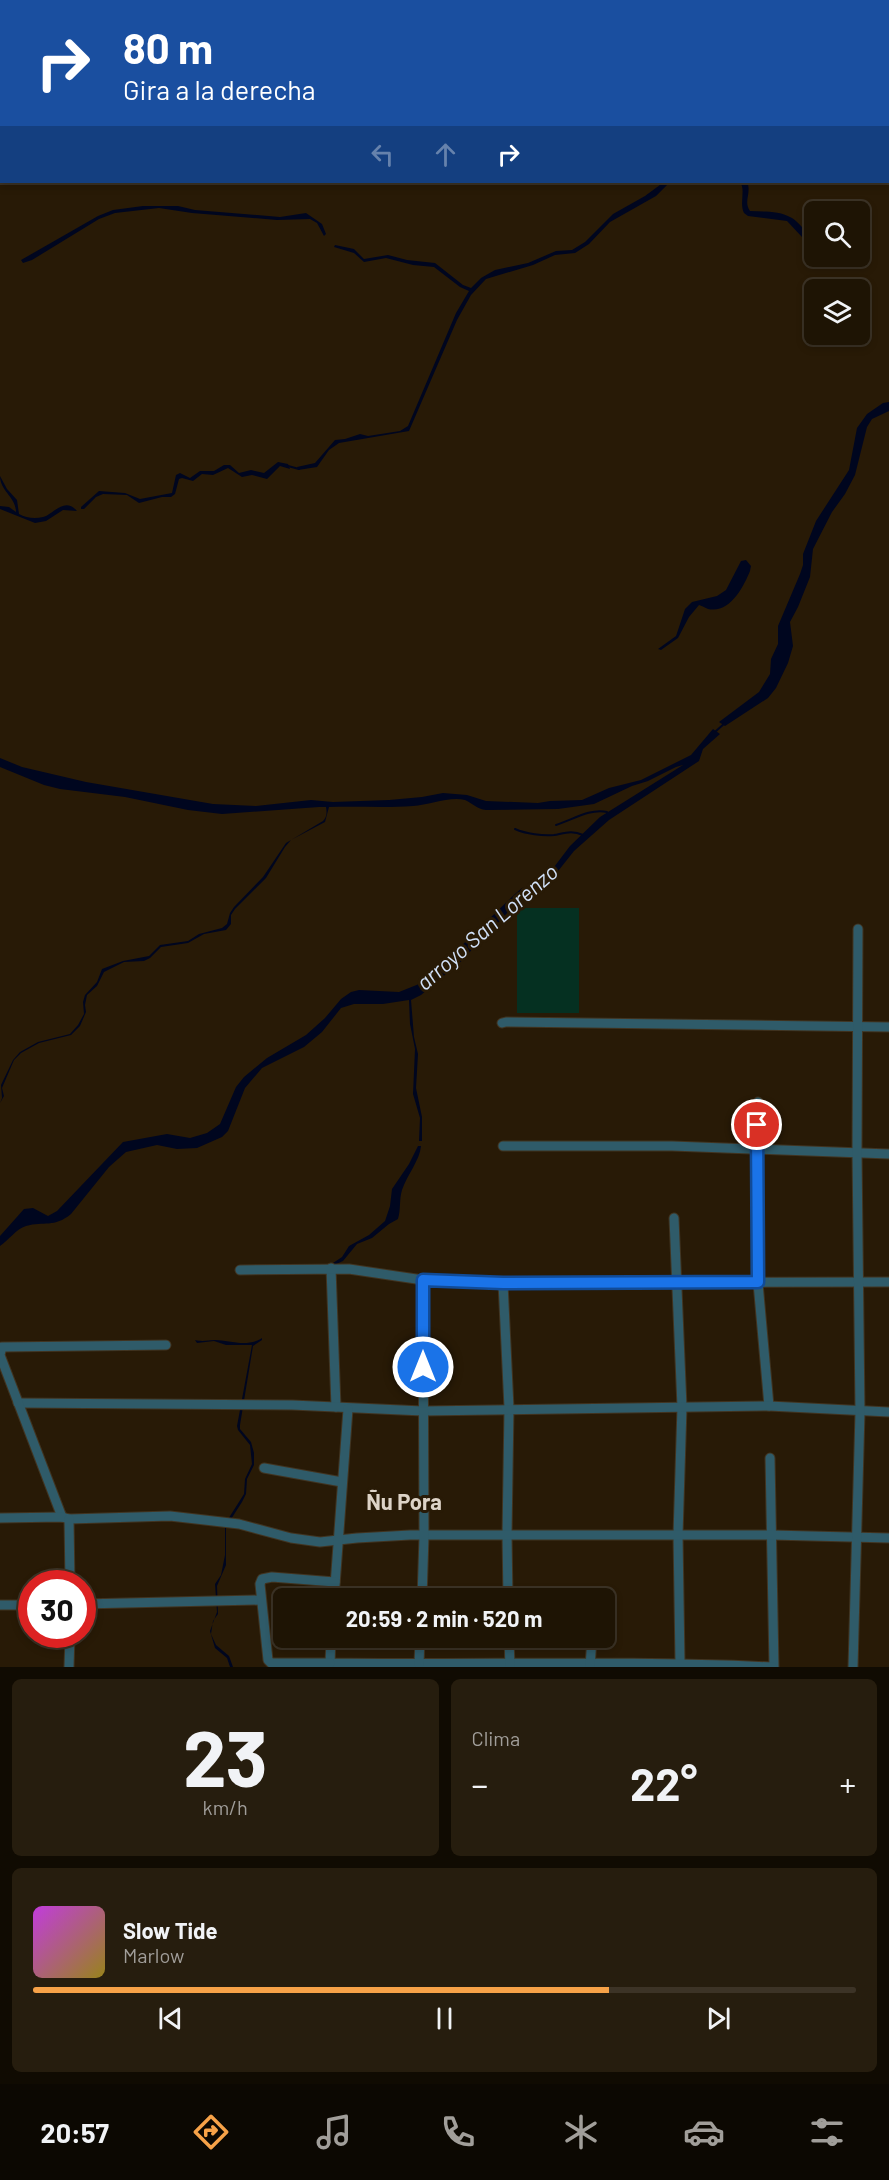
<!DOCTYPE html>
<html lang="es">
<meta charset="utf-8">
<style>
:root{--surface:#1e1404;--page:#261d0e;--text:#f1f3f6;--muted:#a19e9a;--line:#3c3326;--accent:#f7a248}
body{margin:0;font-family:Barlow,sans-serif;background:var(--page);color:var(--text);height:100vh;display:flex;flex-direction:column;font-size:22px;white-space:nowrap}
*{box-sizing:border-box;margin:0}
p{font-size:20px;color:var(--muted)}
.icon{flex:none;width:33px;height:33px;fill:none;stroke:currentColor;stroke-width:2;stroke-linecap:round;stroke-linejoin:round}
.map{position:relative;height:1667px;overflow:hidden}
.drawer{display:flex;flex-direction:column;gap:12px;padding:12px;background:#100b02;flex:1}
.drawer>*{flex:none}
.guide{position:absolute;left:0px;top:0px;width:890px;height:183px;box-shadow:0 3px 9px #0003,0 0 0 2px var(--line);background:#1a4fa0;color:#fff;overflow:hidden}
.controls{position:absolute;left:804px;top:201px;display:grid;gap:12px}
.controls a{display:grid;place-items:center;width:66px;height:66px;border-radius:9px;background:var(--surface);box-shadow:0 3px 9px #0003,0 0 0 2px var(--line);font-size:30px}
.speed{position:absolute;left:18px;top:1570px;display:flex;gap:12px;font-size:30px;font-weight:700;text-align:center}
.speed>*{display:grid;place-content:center;width:78px;height:78px;border-radius:50%;background:var(--surface);box-shadow:0 3px 9px #0003,0 0 0 2px var(--line);line-height:1}
.speed .limit{border:9px solid #d22;background:#fff;color:#111}
.pin{position:absolute;display:grid;place-items:center;width:51px;height:51px;color:#fff;margin:-26px;border:3px solid #fff;border-radius:50%;box-shadow:0 2px 6px #0007}
.me{position:absolute;width:66px;margin:-33px;rotate:0deg;stroke-linejoin:round;filter:drop-shadow(0 0 4px #0008)}
.turn{display:flex;align-items:center;gap:21px;height:126px;padding:0 24px;font-size:27px}
.turn .icon{width:78px;height:78px;stroke-width:2.5}
.turn b{display:block;font-size:42px;line-height:51px}
.lanes{display:flex;align-items:center;height:57px;padding:0 24px;background:#0003;justify-content:center;gap:30px;direction:ltr}
.lanes .off{opacity:.35}
.big{font-size:45px;font-weight:700;line-height:1.1}
.drawer .card{flex:1;display:flex;flex-direction:column;justify-content:center;gap:9px;min-width:0;padding:0 21px;border-radius:9px;background:var(--page)}
.drawer .dial{align-items:center;gap:0}
.dial b{font-size:78px;line-height:1}
.song{display:flex;align-items:center;gap:18px}
.cover{width:72px;height:72px;border-radius:9px;background:linear-gradient(135deg,hsl(290 70% 55%),hsl(50 70% 35%))}
.played{height:6px;border-radius:3px;background:linear-gradient(90deg,var(--accent) 70%,var(--line) 70%)}
.keys{display:flex;justify-content:space-around;direction:ltr}
.heat{display:flex;justify-content:space-between;align-items:center;font-size:33px;direction:ltr}
.drawer .tiles{flex:1;display:grid;gap:12px;grid-template-columns:1fr 1fr}
.card:last-child{grid-column:span 2}
.trip{position:absolute;left:273px;top:1588px;width:342px;height:60px;border-radius:9px;background:var(--surface);box-shadow:0 3px 9px #0003,0 0 0 2px var(--line);font-weight:700;line-height:60px;text-align:center}
.tab-bar{display:flex;height:96px;justify-content:space-around;align-items:center;background:#0c0802;color:var(--muted)}
.tab-bar .icon{width:42px;height:42px}
.tab-bar .on{color:var(--accent)}
.tab-bar b{font-size:27px;color:var(--text)}
.map>svg:first-child{display:block}
.green{fill:#053021}
.forest{fill:#2b5845}
.water{fill:#00061f}
.lines{fill:none;stroke-linecap:round;stroke-linejoin:round}
.stream{stroke:#00061f;stroke-width:2}
.minor-casing{stroke:#413421;stroke-width:11}
.minor{stroke:#2f5b69;stroke-width:9}
.route-casing{stroke:#114b97;stroke-width:15}
.route{stroke:#1a73e8;stroke-width:10}
.labels{text-anchor:middle;stroke-width:6;stroke-linejoin:round;paint-order:stroke}
.water-label{font-size:22px;font-style:italic;fill:#d2e2f9;stroke:#281a06}
.neighbourhood-label{font-size:22px;font-weight:bold;fill:#ddd3c7;stroke:#281a06}
</style>
<div class="map">
<svg width="889" height="1667" viewBox="0 0 889 1667">
<rect width="100%" height="100%" fill="#281a06"/>
<rect class="green" x="517" y="908" width="62" height="105"/>
<polygon class="forest" points="164,0 473,0 472,2"/>
<g class="water">
<polygon points="664,182 670,182 656,196 610,222 589,244 575,253 555,255 533,265 486,279 471,295 457,320 409,431 339,443 329,450 317,467 298,470 297,467 315,463 335,440 345,439 360,434 368,436 400,431 408,426 456,313 469,291 460,287 434,267 413,265 386,258 364,262 354,253 334,247 335,245 354,249 364,259 388,255 407,260 435,263 463,285 471,288 481,278 495,270 528,263 556,251 572,250 585,242 613,214 645,196"/>
<path d="M740 182H747C752 193 743 201 750 211 764 212 779 210 792 218 800 223 805 233 814 235V242L802 237 787 221 748 216 744 213C739 203 746 190 740 182Z"/>
<polygon points="143,206 178,206 195,210 280,217 306,213 322,224 326,234 324,236 317,223 310,219 277,220 192,213 159,208 115,213 99,219 32,260 23,263 21,260 98,216 113,210"/>
<polygon points="889,402 889,411 872,419 867,427 855,475 845,494 832,512 813,549 810,577 798,607 790,622 793,646 788,663 776,688 768,698 725,726 719,722 759,692 770,674 771,659 778,644 778,626 800,574 803,565 803,554 816,521 849,470 857,428 867,414 883,403"/>
<polygon points="278,462 288,464 290,469 280,466 267,479 252,475 242,477 228,468 213,475 202,474 193,481 182,478 179,479 175,494 171,497 162,497 139,503 127,495 103,494 96,497 84,509 81,509 81,507 99,491 125,493 140,499 172,493 176,475 180,473 190,478 200,471 214,471 224,465 230,465 239,473 251,470 264,473"/>
<path d="M0 476 7 489 17 500 19 514C26 518 35 519 43 517 53 515 64 496 77 511L63 510 46 521 35 523 0 509V506L9 507 16 512C16 497 0 491 0 476Z"/>
<path d="M746 560 751 566 750 571C744 586 730 614 708 609 705 608 703 606 699 605L689 617 678 638 661 650 658 649 676 636 685 609 692 602 717 596 726 590 741 561Z"/>
<path d="M713 729 720 734 703 749 699 761 609 820 574 851 551 880 542 888 517 902 500 921 487 931 465 958 421 995 411 1000 414 1037 418 1054 416 1088 422 1117V1141H419L420 1118 413 1094 415 1049 410 1024 409 1000 383 1004H354L341 1008 322 1032 304 1047 262 1068 245 1088 228 1131 222 1137 197 1148 177 1149 157 1145 126 1152 109 1167 71 1214C54 1228 44 1221 26 1226 16 1229 9 1240 0 1246V1236L24 1209 33 1208 48 1216 57 1211 123 1142 167 1134 190 1138 207 1133 220 1124 236 1087 244 1077 267 1058 306 1035 325 1018 341 999 351 992 359 990 399 992 424 982 515 894 522 888 538 884 545 879 570 846 600 817 683 765 676 767 648 781 632 786 594 804 558 809 486 810C477 809 472 803 465 800 450 796 429 805 413 806 386 808 357 806 329 807L325 822 291 840 285 847 266 878 235 909 231 915V924L226 930 204 934 188 943 161 947 150 958 144 961 124 962 104 972 97 986 87 995 85 1005 86 1012 80 1026 71 1035 39 1043 21 1053 14 1060 2 1088 4 1096 0 1103 2 1098 1 1085 13 1060 20 1052 38 1042 70 1034 78 1025 84 1014 83 1002 85 995 97 982 102 969 123 961 149 956 160 945 188 941 199 934 222 928 227 924 230 913 234 907 263 877 286 843 323 821C327 817 327 812 326 807H319L222 814 188 810 125 797 60 789 44 785 0 767V758L22 767 86 782 213 804 256 806 311 800 333 802 389 800 422 797 443 793 467 795 486 801 538 803 550 801 582 800 609 788 641 780 691 755Z"/>
<path d="M418 1146H421C420 1160 407 1175 402 1190 399 1200 401 1209 398 1219L389 1224 372 1238 357 1244 343 1261 334 1265 333 1263 342 1257 349 1246 369 1235 385 1221 390 1206 392 1189 409 1164Z"/>
<path d="M262 1338V1340L253 1346 240 1425V1429L251 1442 254 1453V1465L247 1479 246 1494 242 1502 226 1527V1565L217 1586 218 1614 213 1621 211 1634 216 1645 229 1656 233 1667H230L227 1658 215 1648 210 1631 217 1612 215 1584 221 1575 225 1555V1524L244 1494 245 1479 252 1464 250 1445 238 1430 237 1426 252 1345H226L214 1341 197 1343 195 1340C203 1342 208 1340 215 1340 229 1340 247 1348 262 1338Z"/>
</g>
<g class="lines">
<g class="stream">
<polyline points="288,466 299,469"/>
<polyline points="716,731 725,723"/>
<path d="M556 825C572 820 590 808 607 812"/>
<path d="M515 829C526 834 543 836 554 835 565 833 572 830 583 835"/>
</g>
<g class="minor-casing">
<g id="minor">
<polyline points="17,2 21,0"/>
<polyline points="0,9 2,8"/>
<polyline points="502,1023 506,1022 889,1027"/>
<polyline points="758,1102 756,1149 758,1283 769,1406"/>
<polyline points="503,1146 672,1146 889,1154"/>
<polyline points="674,1218 682,1407 678,1535 680,1663"/>
<polyline points="331,1268 336,1407"/>
<polyline points="240,1270 349,1269 423,1280 503,1283 889,1282"/>
<polyline points="503,1283 509,1408 507,1535 508,1599"/>
<polyline points="18,1403 292,1405 423,1411 769,1406 889,1412"/>
<polyline points="770,1458 774,1667"/>
<polyline points="264,1468 342,1482"/>
<polyline points="62,1517 0,1355 2,1347 166,1345"/>
<polyline points="0,1518 62,1517 69,1519 170,1516 239,1524 291,1538 320,1542 357,1538 410,1535 772,1535 889,1538"/>
<polyline points="69,1519 70,1584"/>
<polyline points="334,1599 348,1409"/>
<polyline points="422,1599 424,1536 423,1280"/>
<polyline points="82,1604 261,1600"/>
<polyline points="0,1605 32,1605"/>
<path d="M331 1638 330 1663H333C479 1665 625 1660 772 1667"/>
<polyline points="509,1638 510,1667"/>
<polyline points="330,1663 271,1663 268,1660 260,1584 262,1579 272,1577 335,1582"/>
<polyline points="419,1664 420,1638"/>
<polyline points="69,1667 70,1635"/>
<polyline points="590,1667 592,1638"/>
<polyline points="853,1667 860,1412 857,1152 858,929"/>
</g>
</g>
<use href="#minor" class="minor"/>
</g>
<g class="lines">
<g class="route-casing">
<polyline id="route" points="423,1367 423,1280 503,1283 758,1282 757,1125"/>
</g>
<use href="#route" class="route"/>
</g>
<g class="labels">
<g class="water-label">
<text transform="translate(487 927) rotate(-41)" y="8">arroyo San Lorenzo</text>
</g>
<g class="neighbourhood-label">
<text x="404" y="1510">Ñu Pora</text>
</g>
</g>
</svg>
<div class="controls">
<a><svg class="icon" aria-label="search" viewBox="0 0 24 24"><circle cx="10" cy="10" r="6"/><path d="M15 15l6 6"/></svg></a>
<a><svg class="icon" aria-label="layers" viewBox="0 0 24 24"><path d="M12 4l9 5-9 5-9-5zM3 14l9 5 9-5"/></svg></a>
</div>
<div class="speed"><div class="limit">30</div></div>
<div class="pin" style="left:757px;top:1125px;background:#d93025"><svg class="icon" aria-label="arrive" viewBox="0 0 24 24"><path d="M6 21V4h12l-3 4 3 4H6"/></svg></div>
<svg class="me" style="left:423px;top:1367px" viewBox="-20 -20 40 40"><circle r="17" fill="#1a73e8" stroke="#fff" stroke-width="3"/><path d="M0-11L8 9 0 5-8 9z" fill="#fff"/></svg>
<div class="trip">20:59 · 2 min · 520 m</div>
<div class="guide">
<div class="turn"><svg class="icon" aria-label="right" viewBox="0 0 24 24"><path d="M7 20v-9h11M14 6l5 5-5 5"/></svg><div><b>80 m</b>Gira a la derecha</div></div>
<div class="lanes"><svg class="icon off" aria-label="left" viewBox="0 0 24 24"><path d="M17 20v-9H6M10 6l-5 5 5 5"/></svg><svg class="icon off" aria-label="ahead" viewBox="0 0 24 24"><path d="M12 20V5M6 11l6-6 6 6"/></svg><svg class="icon" aria-label="right" viewBox="0 0 24 24"><path d="M7 20v-9h11M14 6l5 5-5 5"/></svg></div>
</div>
</div>
<section class="drawer">
<div class="tiles">
<div class="card dial"><b>23</b><p>km/h</p></div>
<div class="card"><p>Clima</p>
<div class="heat"><a>−</a><b class="big">22°</b><a>+</a></div>
</div>
<div class="card">
<div class="song"><i class="cover"></i><div><b>Slow Tide</b><p>Marlow</p></div></div>
<div class="played"></div>
<div class="keys"><svg class="icon" aria-label="previous" viewBox="0 0 24 24"><path d="M18 5L8 12l10 7zM5 5v14"/></svg><svg class="icon" aria-label="pause" viewBox="0 0 24 24"><path d="M8 5v14M16 5v14"/></svg><svg class="icon" aria-label="next" viewBox="0 0 24 24"><path d="M6 5l10 7-10 7zM19 5v14"/></svg></div>
</div>
</div>
</section>
<nav class="tab-bar">
<b>20:57</b>
<svg class="icon on" aria-label="directions" viewBox="0 0 24 24"><path d="M12 3l9 9-9 9-9-9zM9 14v-3h6M13 9l2 2-2 2"/></svg>
<svg class="icon" aria-label="music" viewBox="0 0 24 24"><path d="M9 18V5l10-2v13"/><circle cx="6" cy="18" r="3"/><circle cx="16" cy="16" r="3"/></svg>
<svg class="icon" aria-label="phone" viewBox="0 0 24 24"><path d="M5 4h4l2 5-3 2q2 4 5 5l2-3 5 2v4C11 20 4 13 5 4z"/></svg>
<svg class="icon" aria-label="climate" viewBox="0 0 24 24"><path d="M12 3v18M4 7l16 10M4 17L20 7"/></svg>
<svg class="icon" aria-label="car" viewBox="0 0 24 24"><path d="M5 17H2v-5l4-1 3-4h7l3 4 3 1v5h-3M9 17h6M6 11h13"/><circle cx="7" cy="17" r="2"/><circle cx="17" cy="17" r="2"/></svg>
<svg class="icon" aria-label="filters" viewBox="0 0 24 24"><path d="M4 7h16M4 17h16"/><circle cx="9" cy="7" r="2"/><circle cx="15" cy="17" r="2"/></svg>
</nav>
